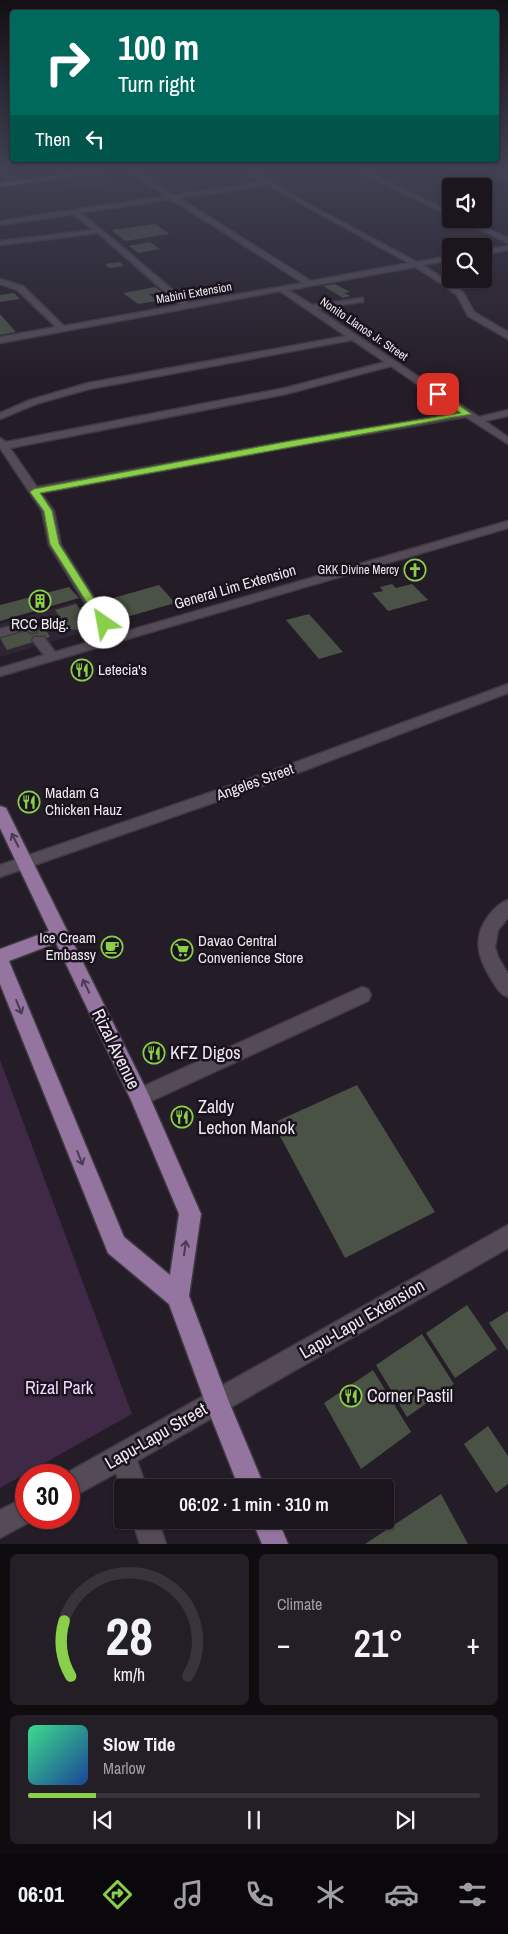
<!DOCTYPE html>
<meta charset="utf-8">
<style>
:root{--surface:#1b151d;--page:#241e26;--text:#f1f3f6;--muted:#a09fa4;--line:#39343b;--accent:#89cf49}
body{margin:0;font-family:"Archivo Narrow",sans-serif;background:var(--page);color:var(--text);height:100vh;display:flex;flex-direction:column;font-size:19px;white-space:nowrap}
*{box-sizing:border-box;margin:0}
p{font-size:16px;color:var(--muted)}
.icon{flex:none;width:28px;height:28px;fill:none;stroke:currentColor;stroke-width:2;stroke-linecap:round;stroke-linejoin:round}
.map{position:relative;height:1544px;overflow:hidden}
.sheet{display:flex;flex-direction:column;gap:10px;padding:10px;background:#0f0c10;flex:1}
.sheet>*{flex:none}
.banner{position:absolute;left:10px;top:10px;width:489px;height:152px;border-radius:5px;box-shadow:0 1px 4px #0004,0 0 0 1px var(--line);background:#00695c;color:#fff;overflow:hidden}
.tools{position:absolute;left:442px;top:178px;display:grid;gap:10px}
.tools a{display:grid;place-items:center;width:50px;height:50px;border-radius:5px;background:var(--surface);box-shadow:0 1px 4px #0004,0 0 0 1px var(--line);font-size:25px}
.speed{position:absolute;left:15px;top:1464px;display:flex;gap:10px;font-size:25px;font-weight:700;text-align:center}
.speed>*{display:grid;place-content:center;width:65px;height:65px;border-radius:50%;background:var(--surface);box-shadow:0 1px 4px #0004,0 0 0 1px var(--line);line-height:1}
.speed .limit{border:8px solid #d22;background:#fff;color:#111}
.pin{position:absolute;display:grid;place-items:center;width:42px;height:42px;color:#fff;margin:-21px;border-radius:10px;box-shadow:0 2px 8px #0006}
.me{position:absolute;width:55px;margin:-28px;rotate:327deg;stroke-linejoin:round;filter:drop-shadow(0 0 4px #0008)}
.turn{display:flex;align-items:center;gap:18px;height:105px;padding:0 25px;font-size:22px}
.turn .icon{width:65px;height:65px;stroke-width:2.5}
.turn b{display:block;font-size:35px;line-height:42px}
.then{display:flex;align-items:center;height:48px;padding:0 25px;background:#0003;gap:10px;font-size:19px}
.big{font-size:38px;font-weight:600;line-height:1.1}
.sheet .widget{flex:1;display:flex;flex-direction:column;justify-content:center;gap:8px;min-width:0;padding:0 18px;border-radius:8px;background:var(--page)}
.sheet .dial{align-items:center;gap:0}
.dial svg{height:130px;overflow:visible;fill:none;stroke:var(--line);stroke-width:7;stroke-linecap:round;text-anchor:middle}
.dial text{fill:var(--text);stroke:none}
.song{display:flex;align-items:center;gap:15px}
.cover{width:60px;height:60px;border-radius:8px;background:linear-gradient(135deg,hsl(150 70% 55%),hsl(220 70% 35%))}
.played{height:5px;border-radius:2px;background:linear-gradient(90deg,var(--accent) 15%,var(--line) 15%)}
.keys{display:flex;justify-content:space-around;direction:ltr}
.heat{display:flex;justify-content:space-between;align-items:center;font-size:28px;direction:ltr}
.sheet .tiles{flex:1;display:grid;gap:10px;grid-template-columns:1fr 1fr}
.widget:last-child{grid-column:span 2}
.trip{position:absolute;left:114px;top:1479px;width:280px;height:50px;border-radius:5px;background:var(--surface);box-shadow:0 1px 4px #0004,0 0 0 1px var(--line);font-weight:600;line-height:50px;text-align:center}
.tabs{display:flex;height:80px;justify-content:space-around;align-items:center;background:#0b080c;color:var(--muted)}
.tabs .icon{width:35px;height:35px}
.tabs .selected{color:var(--accent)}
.tabs b{font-size:22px;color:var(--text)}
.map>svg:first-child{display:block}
.built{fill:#302535}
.green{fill:#3f2947}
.building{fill:#4a5145}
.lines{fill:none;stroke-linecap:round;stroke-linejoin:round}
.minor-casing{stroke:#3f3942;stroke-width:3}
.major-casing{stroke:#3f3942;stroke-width:3}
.minor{fill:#544b57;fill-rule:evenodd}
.major{fill:#9475a0;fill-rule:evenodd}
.oneway{stroke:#4b3a51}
.route{fill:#89cf49;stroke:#59872f}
.labels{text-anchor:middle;stroke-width:5;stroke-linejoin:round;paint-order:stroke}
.far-street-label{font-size:12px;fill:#efeaf1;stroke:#1a131d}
.far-poi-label{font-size:12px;fill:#efeaf1;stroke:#1a131d;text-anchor:end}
.street-label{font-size:15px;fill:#efeaf1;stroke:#1a131d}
.poi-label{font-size:15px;fill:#efeaf1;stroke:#1a131d;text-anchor:start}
.near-street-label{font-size:18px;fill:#efeaf1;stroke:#1a131d}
.near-poi-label{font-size:18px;fill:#efeaf1;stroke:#1a131d;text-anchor:start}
.near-park-label{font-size:18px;fill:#f0d6fa;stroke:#1a131d}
</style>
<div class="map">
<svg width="508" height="1544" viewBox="0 0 508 1544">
<rect width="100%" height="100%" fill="#241c27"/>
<g class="built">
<polygon points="97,174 112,184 67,191 53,180"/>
<polygon points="76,602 95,629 0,657 0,624"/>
</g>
<polygon class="green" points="0,1060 132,1414 0,1488"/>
<g class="building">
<polygon points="155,224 170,234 125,241 112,230"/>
<polygon points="150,242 160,249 138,253 129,246"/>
<polygon points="120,262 124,266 109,268 105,264"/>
<polygon points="335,284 350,292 344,293 351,296 343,298 323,286"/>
<polygon points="155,287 176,302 167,304 153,294 149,294 157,301 138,304 123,293"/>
<polygon points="14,293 20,299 0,302 0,295"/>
<polygon points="0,314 16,332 0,335"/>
<polygon points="392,584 396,588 412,584 428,600 388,611 372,593 383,591 380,587"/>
<polygon points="159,585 175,603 120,619 106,600"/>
<polygon points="69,587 79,598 0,621 0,605"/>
<polygon points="76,604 92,626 77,630 68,629 55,610"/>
<polygon points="309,614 343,652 319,659 286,620"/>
<polygon points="43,625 50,637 7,650 0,638"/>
<polygon points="357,1085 435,1212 345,1258 273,1123"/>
<polygon points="467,1305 497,1349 455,1378 426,1333"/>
<polygon points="508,1311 508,1351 489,1323"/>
<polygon points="422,1334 454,1384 407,1417 376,1365"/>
<polygon points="373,1370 411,1432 361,1469 324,1403"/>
<polygon points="488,1426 508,1456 508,1484 496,1493 464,1444"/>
<polygon points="441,1494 468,1544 365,1544"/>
</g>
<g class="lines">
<g class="minor-casing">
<g id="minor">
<path d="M123 168H131L174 195 263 182 241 168H249L308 204 417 262 451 256V260L423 265 463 292 474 312 508 332V339L468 316 457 295 433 278 415 267 288 290 312 305 363 298V302H360L317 309 479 417 508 410V416L485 421 508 437V444L466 417 296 446 41 493 54 511 61 545 117 634 508 521V528L0 676V668L44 655 32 640 34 637H44L55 652 106 637 49 545 42 511 0 448V438L6 442 285 388 385 362 352 340 89 389 36 404 0 419V413L30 400 88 383 346 336 280 291 0 343V337L56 327 17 290 0 284V279L23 286 64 326 180 305 98 233 0 245V241L93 230 73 214 0 225V221L167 196ZM268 185 409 263 311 281 179 198ZM171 199 303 283 188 303 114 240 80 213ZM391 366 459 413 296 440 37 487 10 448 286 394Z"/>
<polygon points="487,168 494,168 508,177 508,182"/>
<polygon points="0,170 22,181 23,182 18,183 0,174"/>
<polygon points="359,170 363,170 451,212 451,216 359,172"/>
<polygon points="458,219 466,219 508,238 508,243"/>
<polygon points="508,246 508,250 484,254 484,250"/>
<polygon points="28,621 33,622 38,629 37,632 32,633 25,630 0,637 0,629"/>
<polygon points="508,684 508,693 279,780 0,877 0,865 269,772"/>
<path d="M508 900V918L498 930 495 947 498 957 508 974V997C499 994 495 985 490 977 478 957 473 938 487 918 493 910 499 903 508 900Z"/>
<polygon points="362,987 368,989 371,995 368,1001 147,1103 140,1106 133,1103 130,1097 133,1091"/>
<polygon points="508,1225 508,1248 137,1461 147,1488 122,1488 122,1491 116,1473 69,1499 69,1475 63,1475"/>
<polygon points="26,1497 26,1518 36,1518 35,1519 0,1538 0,1510"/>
<polygon points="132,1520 158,1520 166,1544 140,1544"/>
</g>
</g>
<g class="major-casing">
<g id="major">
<polygon points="109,168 127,168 0,187 0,183"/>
<path d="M0 806 6 808 8 812 147 1091 201 1214 189 1296 229 1402 265 1488H239L205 1402 169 1304 108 1253 0 984V949L49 931 0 828ZM56 943 131 1100 179 1214 170 1275 124 1237 9 961Z"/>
<polygon points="252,1520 278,1520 288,1544 262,1544"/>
</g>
</g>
<use href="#minor" class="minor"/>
<use href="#major" class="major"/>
</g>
<defs><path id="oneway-shaft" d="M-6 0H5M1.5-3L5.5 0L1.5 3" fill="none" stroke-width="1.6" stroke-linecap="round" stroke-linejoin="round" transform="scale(1.25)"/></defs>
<g class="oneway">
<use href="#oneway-shaft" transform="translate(15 840) rotate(-117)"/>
<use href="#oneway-shaft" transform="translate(86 986) rotate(-116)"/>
<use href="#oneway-shaft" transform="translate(19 1007) rotate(68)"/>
<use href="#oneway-shaft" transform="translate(80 1158) rotate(68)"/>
<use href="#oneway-shaft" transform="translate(185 1248) rotate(-82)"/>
</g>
<linearGradient id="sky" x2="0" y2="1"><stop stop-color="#140f15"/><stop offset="0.44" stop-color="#3f4052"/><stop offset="1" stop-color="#3f4052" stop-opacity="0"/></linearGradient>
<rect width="508" height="384" fill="url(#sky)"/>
<polygon class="route" points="435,392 440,392 471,414 40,493 52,511 59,544 109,623 104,626 100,623 50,544 44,511 30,492 34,489 296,440 461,413 435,395"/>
<defs>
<g id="church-ring" transform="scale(1.125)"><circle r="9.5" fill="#1a131d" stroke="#89cf49" stroke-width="1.5"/><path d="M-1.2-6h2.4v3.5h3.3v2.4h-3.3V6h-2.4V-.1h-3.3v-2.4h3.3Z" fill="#89cf49"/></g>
<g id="building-ring" transform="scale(1.125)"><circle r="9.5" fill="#1a131d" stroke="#89cf49" stroke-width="1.5"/><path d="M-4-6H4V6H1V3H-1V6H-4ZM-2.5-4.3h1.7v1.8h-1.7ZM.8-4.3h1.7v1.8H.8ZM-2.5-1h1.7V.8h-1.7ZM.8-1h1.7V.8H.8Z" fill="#89cf49"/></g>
<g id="restaurant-ring" transform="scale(1.125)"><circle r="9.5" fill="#1a131d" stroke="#89cf49" stroke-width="1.5"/><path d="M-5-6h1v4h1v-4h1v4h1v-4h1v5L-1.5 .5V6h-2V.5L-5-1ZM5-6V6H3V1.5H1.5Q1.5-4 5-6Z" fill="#89cf49"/></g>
<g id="cafe-ring" transform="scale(1.125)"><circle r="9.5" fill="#1a131d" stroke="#89cf49" stroke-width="1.5"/><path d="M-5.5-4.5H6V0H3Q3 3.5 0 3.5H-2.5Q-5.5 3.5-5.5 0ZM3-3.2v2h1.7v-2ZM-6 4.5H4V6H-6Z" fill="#89cf49"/></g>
<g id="supermarket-ring" transform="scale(1.125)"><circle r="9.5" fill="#1a131d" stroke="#89cf49" stroke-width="1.5"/><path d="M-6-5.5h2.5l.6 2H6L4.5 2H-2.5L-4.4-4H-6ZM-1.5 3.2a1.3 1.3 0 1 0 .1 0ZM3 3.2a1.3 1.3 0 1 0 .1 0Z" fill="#89cf49"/></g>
</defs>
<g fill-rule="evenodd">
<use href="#church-ring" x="415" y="570"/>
<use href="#building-ring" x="40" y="601"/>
<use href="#restaurant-ring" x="82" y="670"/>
<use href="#restaurant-ring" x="29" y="802"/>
<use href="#cafe-ring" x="112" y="947"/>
<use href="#supermarket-ring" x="182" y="950"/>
<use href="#restaurant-ring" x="154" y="1053"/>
<use href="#restaurant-ring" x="182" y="1117"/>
<use href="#restaurant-ring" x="351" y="1396"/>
</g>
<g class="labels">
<g class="far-street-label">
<text transform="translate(194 293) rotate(-10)" y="4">Mabini Extension</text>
<text transform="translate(364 329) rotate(34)" y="4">Nonito Llanos Jr. Street</text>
</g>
<g class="far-poi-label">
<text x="399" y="574">GKK Divine Mercy</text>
</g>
<g class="street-label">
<text transform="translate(235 587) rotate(-16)" y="5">General Lim Extension</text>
<text transform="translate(255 782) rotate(-20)" y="5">Angeles Street</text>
</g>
<g class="poi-label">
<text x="40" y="629" text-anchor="middle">RCC Bldg.</text>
<text x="98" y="675">Letecia's</text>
<text x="45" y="798">Madam G<tspan x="45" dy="17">Chicken Hauz</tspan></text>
<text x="96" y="943" text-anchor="end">Ice Cream<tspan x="96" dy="17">Embassy</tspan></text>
<text x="198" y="946">Davao Central<tspan x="198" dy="17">Convenience Store</tspan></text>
</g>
<g class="near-street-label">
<text transform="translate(116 1049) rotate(64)" y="6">Rizal Avenue</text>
<text transform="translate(362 1319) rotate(-30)" y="6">Lapu-Lapu Extension</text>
<text transform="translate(156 1436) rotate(-30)" y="6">Lapu-Lapu Street</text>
</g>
<g class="near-poi-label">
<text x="170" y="1059">KFZ Digos</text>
<text x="198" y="1113">Zaldy<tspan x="198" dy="21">Lechon Manok</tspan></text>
<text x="367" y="1402">Corner Pastil</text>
</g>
<g class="near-park-label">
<text x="59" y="1394">Rizal Park</text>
</g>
</g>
</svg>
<div class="tools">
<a><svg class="icon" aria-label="sound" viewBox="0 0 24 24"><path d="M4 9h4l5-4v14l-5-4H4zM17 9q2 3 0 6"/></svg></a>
<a><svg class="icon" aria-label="search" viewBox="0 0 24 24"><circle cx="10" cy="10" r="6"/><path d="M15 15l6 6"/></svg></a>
</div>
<div class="speed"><div class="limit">30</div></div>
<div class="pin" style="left:438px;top:394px;background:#d93025"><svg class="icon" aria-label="arrive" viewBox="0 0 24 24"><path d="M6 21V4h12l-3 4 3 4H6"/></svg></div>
<svg class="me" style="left:104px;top:623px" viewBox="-20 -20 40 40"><circle r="19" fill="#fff"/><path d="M0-13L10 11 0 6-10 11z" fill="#89cf49"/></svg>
<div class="trip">06:02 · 1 min · 310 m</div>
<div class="banner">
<div class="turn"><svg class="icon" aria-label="right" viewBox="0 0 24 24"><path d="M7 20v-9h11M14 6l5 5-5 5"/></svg><div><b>100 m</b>Turn right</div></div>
<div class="then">Then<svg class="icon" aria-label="left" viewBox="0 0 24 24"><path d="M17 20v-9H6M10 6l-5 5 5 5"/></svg></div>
</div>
</div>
<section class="sheet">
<div class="tiles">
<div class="widget dial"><svg viewBox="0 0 100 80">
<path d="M14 69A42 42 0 1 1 86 69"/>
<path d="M14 69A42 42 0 0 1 10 35" stroke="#89cf49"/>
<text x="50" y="56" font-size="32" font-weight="700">28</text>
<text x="50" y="72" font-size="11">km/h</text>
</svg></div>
<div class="widget"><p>Climate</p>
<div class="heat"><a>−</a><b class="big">21°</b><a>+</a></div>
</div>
<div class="widget">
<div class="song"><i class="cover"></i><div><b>Slow Tide</b><p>Marlow</p></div></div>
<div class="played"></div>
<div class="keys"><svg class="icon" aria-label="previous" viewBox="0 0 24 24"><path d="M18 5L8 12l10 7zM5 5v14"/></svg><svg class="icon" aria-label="pause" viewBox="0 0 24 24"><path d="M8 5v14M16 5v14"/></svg><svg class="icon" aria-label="next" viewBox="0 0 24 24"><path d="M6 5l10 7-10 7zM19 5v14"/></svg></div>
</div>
</div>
</section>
<nav class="tabs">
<b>06:01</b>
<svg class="icon selected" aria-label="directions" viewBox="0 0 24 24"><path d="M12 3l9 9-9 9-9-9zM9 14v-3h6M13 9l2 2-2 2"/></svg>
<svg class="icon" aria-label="music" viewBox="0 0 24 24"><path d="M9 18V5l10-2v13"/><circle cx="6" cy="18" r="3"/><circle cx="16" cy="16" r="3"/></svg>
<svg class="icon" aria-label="phone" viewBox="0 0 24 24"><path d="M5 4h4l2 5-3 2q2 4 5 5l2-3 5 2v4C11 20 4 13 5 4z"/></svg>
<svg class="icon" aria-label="climate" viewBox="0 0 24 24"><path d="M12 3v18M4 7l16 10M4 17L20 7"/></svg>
<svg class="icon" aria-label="car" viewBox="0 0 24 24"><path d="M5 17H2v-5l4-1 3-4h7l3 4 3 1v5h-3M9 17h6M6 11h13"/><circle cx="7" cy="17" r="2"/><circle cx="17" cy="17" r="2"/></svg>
<svg class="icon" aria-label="filters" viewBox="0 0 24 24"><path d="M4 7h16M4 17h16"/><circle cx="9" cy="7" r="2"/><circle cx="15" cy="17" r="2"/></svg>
</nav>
